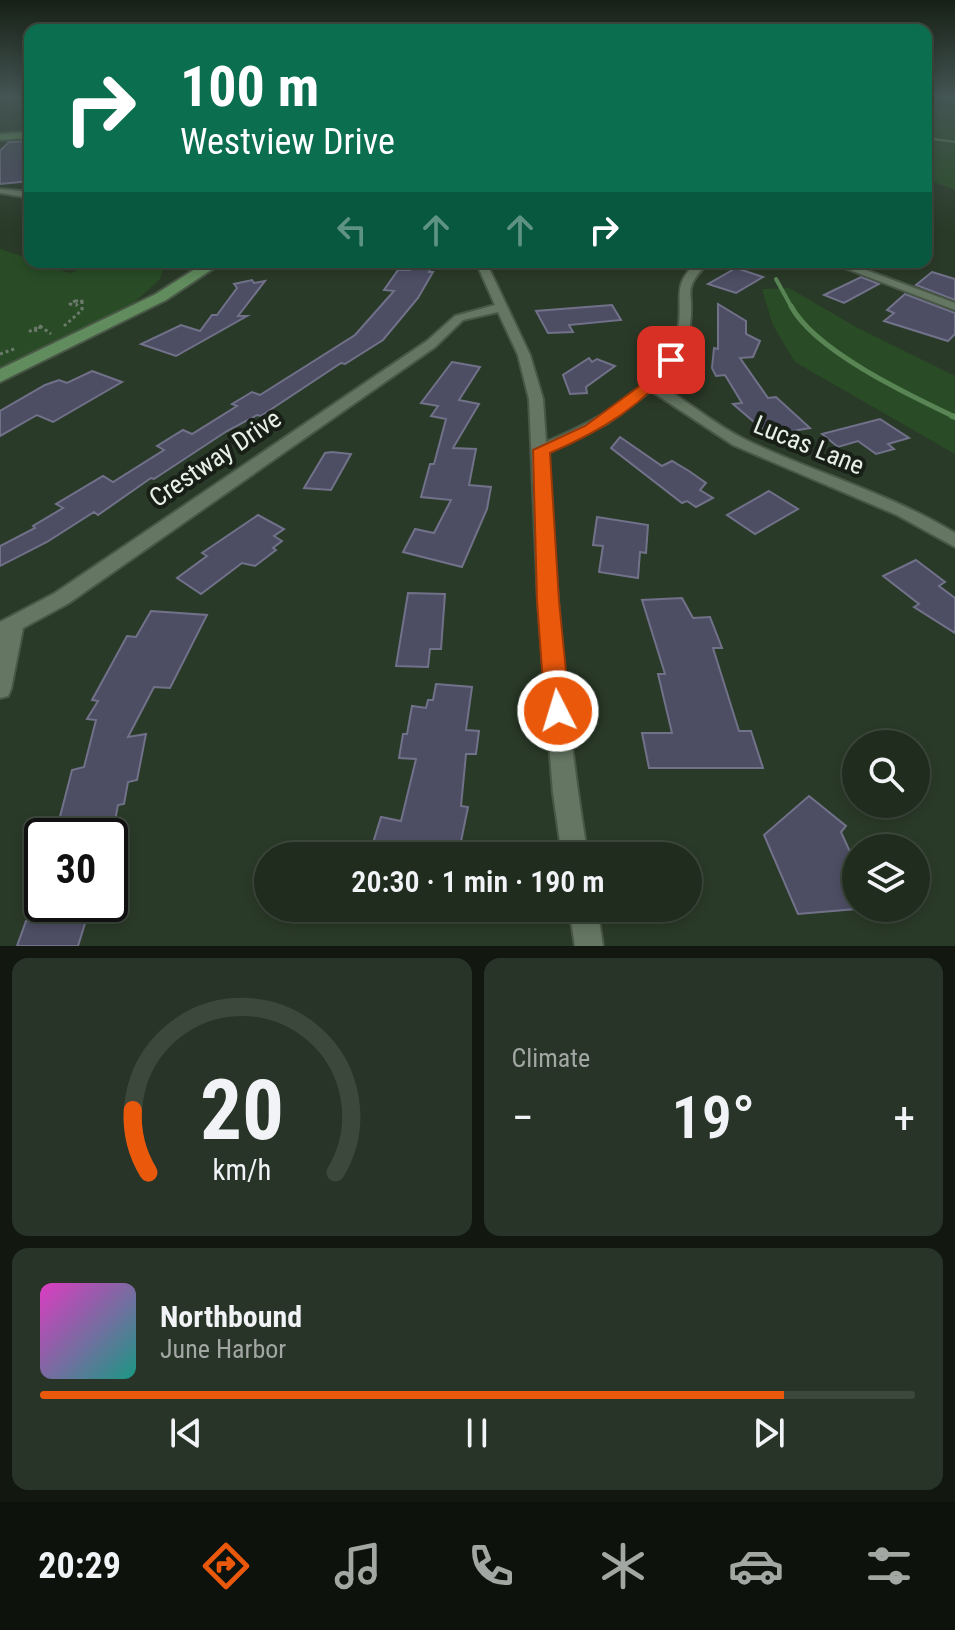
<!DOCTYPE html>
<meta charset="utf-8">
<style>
:root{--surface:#202c1e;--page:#283427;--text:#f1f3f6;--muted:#a2a7a4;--line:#3d483c;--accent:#ea580c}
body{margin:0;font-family:"Roboto Condensed",sans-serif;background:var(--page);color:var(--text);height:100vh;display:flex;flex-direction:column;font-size:30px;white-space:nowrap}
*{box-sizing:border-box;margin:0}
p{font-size:26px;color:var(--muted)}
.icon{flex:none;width:44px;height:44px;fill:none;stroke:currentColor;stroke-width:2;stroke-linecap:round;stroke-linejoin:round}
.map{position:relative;height:946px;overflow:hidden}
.panel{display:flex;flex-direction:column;gap:12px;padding:12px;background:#121810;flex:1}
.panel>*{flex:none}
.top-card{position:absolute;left:24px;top:24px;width:908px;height:244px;border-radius:16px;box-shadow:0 4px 12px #0003,0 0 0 2px var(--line);background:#0b6e4f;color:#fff;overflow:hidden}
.fabs{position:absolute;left:842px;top:730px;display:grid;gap:16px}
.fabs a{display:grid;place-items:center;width:88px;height:88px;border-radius:50%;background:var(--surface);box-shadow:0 4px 12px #0003,0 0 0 2px var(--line);font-size:40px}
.speed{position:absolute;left:24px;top:818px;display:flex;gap:16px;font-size:40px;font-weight:700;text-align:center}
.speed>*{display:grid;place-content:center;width:104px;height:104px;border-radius:50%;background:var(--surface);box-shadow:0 4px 12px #0003,0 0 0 2px var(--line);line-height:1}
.speed .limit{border:4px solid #111;border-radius:12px;background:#fff;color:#111}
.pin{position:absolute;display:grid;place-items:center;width:68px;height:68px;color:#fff;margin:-34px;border-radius:16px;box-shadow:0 4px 12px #0006}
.me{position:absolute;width:88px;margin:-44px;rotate:355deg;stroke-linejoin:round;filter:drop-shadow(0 0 6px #0008)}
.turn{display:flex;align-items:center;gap:28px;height:168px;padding:0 24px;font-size:36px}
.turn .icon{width:104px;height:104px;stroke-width:2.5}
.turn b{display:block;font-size:56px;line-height:68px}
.lanes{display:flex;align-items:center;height:76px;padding:0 24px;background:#0003;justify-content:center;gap:40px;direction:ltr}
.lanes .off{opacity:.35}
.big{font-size:60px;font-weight:600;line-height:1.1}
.panel .widget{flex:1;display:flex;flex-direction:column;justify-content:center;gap:12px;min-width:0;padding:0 28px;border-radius:16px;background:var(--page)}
.panel .dial{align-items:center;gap:0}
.dial svg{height:208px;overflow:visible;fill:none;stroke:var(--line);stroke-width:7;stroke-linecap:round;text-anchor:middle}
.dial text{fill:var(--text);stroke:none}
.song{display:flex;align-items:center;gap:24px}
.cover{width:96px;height:96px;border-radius:12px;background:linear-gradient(135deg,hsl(310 70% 55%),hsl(170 70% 35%))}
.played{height:8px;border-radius:4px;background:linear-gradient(90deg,var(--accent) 85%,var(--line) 85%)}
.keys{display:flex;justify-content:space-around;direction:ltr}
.heat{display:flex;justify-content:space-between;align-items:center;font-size:44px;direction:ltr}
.panel .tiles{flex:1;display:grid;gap:12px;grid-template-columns:1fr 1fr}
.widget:last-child{grid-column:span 2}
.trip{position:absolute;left:254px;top:842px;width:448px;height:80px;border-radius:40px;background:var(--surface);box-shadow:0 4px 12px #0003,0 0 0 2px var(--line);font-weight:600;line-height:80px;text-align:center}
.dock{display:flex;height:128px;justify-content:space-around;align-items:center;background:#0d120c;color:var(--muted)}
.dock .icon{width:56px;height:56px}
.dock .active{color:var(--accent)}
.dock b{font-size:36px;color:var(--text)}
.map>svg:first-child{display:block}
.green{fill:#294c26}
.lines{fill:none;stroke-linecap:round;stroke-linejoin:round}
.stream-far3{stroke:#598454;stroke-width:2}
.stream-far2{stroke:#598454;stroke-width:4}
.stream-far1{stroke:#598454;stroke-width:5}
.stream{stroke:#598454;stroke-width:6}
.building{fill:#4d4d64;stroke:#71718a;stroke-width:2}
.street-casing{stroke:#495747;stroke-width:4}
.secondary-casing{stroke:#495747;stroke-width:4}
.path-far1{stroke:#6b7a6a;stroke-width:2;stroke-dasharray:2 2;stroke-linecap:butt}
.path{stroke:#6b7a6a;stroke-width:3;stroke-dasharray:3 3;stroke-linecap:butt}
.street{fill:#657763;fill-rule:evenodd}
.secondary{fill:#618c5d;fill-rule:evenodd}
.route{fill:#ea580c;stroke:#983908;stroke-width:2}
.labels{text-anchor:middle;stroke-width:8;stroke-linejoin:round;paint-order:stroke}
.street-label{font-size:26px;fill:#e6f1e5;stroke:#181f17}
</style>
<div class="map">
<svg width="955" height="946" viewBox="0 0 955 946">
<rect width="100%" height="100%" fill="#2a3a28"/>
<g class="green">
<polygon points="926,97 955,97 955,190 926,179"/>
<polygon points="0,249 30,259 30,262 70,273 99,262 165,262 160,279 128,308 0,370"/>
<polygon points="789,288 856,327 955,376 955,454 795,362 773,325 762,289"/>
</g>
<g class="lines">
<polyline class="stream-far3" points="926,138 955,142"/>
<polyline class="stream-far2" points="776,279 792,308"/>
<path class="stream-far1" d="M791 306C815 351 909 395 955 417"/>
<polyline class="stream" points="952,416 955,417"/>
</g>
<g class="building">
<polygon points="30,141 30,181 0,184 0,151 9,142"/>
<polygon points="412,265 431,267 429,272 433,272 418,298 383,340 345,364 341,363 261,416 257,415 227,431 154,479 151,478 98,515 94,512 47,542 0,566 0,546 35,528 33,526 63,508 56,504 103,476 113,482 164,450 157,446 183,430 192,434 237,406 232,404 252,392 260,395 355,335 394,291 384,290 398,270 410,270"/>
<polygon points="736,268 763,277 736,293 708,284"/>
<polygon points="932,272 955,279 955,300 916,285"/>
<polygon points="861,277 879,284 844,303 824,295"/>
<polygon points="252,280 254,283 265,281 238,316 247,316 176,356 141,344 181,325 200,331 212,315 217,315 237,288 234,284"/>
<polygon points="905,294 955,313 955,334 948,341 884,321 894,313 887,310"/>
<polygon points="718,304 746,321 746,334 760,341 753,357 740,358 768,398 776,397 810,428 769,435 733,404 742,403 725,375 716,376 712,368 714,348 718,349"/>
<polygon points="612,305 621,320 569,325 573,332 548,333 536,311"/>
<polygon points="589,358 592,362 597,359 615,366 586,387 587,393 570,394 563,375"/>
<polygon points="452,362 480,367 459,400 479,404 453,448 476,449 469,485 491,487 487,509 462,567 403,552 415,529 434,533 451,500 421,497 430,464 434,464 446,419 431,416 438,406 421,403"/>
<polygon points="92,371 122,382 53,422 37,415 0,436 0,411 45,385 59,380 67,383"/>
<polygon points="880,419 909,438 888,444 894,449 876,454 858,441 838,447 822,434"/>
<polygon points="620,437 662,466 672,461 689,471 706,483 700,490 713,498 696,507 687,501 682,503 611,448"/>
<polygon points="332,452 351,454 331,490 304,488 325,453"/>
<polygon points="769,491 798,509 755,534 727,515"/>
<polygon points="258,515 284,529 274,536 282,541 273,548 276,550 255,566 242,563 201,594 177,578 207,556 202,553"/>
<polygon points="597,517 648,525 646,553 640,552 638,578 599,572 603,546 593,545"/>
<polygon points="916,560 945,582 939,586 955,598 955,633 914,607 919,604 883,576"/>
<polygon points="408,593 445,594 441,649 430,649 428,667 396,666"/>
<polygon points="682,598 693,618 710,617 722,648 713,648 739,731 751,731 763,768 649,768 642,733 672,733 658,674 665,674 642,600"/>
<polygon points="151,611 207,615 170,688 154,687 128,737 146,734 137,780 128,782 124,804 118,805 112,836 55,836 72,770 84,767 96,720 87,719 98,701 92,700 127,636 136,637"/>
<polygon points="436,684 472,687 466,730 479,731 476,754 466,754 461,806 468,807 458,856 369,856 381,817 401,821 416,759 399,758 403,734 407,734 412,706 426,708 428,700 433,700"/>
<polygon points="809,796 846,826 841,832 856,865 856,909 798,914 764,835"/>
<polygon points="44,904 91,904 78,946 17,946 26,921 38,920"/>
</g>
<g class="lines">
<g class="street-casing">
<g id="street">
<polygon points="0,189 30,192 30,198 0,193"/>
<path d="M476 262H486L530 355 543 399 546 442C596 421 664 387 678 329 684 300 670 284 698 262H709C680 292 695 288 690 324 688 346 673 368 658 384 688 401 715 425 746 440 815 473 889 493 955 533V547L897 515 733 445 651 391 608 423 547 453C557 588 565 723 588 856H562L553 793 538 601 529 399 518 355 498 312 463 320 435 347 69 603 23 628 11 689 8 696 0 698V622L55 593 427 341 455 316 495 305Z"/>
<polygon points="829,262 844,262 955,303 955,310"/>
<polygon points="569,908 597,908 603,946 575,946"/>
</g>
</g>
<g class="secondary-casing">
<g id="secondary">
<polygon points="30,132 30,138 0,140 0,134"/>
<polygon points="206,262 223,262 166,300 0,382 0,369 156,294"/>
</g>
</g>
<polyline class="path-far1" points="933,97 955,102"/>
<g class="path">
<polygon points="75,301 82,301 76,305 70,304"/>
<polyline points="40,326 51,334"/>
<polygon points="40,326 39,330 30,331"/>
<polyline points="64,326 82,310 82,301"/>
<polyline points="0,354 17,348"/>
</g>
<use href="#street" class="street"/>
<use href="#secondary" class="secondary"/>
</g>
<linearGradient id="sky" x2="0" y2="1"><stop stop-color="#172016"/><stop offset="0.42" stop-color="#445553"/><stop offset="1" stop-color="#445553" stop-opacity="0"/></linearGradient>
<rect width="955" height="230" fill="url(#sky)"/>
<path class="route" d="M671 356 678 360C645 405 601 431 550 453L559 601 570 711 567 719 558 722 549 719 545 711 537 601 533 450 585 426 645 382 666 357Z"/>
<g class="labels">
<g class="street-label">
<text transform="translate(809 445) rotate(22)" y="9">Lucas Lane</text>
<text transform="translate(215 458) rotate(-34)" y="9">Crestway Drive</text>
</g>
</g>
</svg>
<div class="fabs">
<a><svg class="icon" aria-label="search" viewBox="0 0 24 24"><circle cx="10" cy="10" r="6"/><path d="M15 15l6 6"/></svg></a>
<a><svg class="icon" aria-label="layers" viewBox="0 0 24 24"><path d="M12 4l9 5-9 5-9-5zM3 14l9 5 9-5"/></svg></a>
</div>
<div class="speed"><div class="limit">30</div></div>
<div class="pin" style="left:671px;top:360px;background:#d93025"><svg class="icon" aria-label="arrive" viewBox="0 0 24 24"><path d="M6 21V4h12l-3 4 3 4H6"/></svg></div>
<svg class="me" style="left:558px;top:711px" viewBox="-20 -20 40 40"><circle r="17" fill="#ea580c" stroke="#fff" stroke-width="3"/><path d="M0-11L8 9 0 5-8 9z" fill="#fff"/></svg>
<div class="trip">20:30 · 1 min · 190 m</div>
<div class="top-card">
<div class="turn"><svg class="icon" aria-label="right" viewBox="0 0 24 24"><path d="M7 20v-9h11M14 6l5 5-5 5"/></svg><div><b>100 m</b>Westview Drive</div></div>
<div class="lanes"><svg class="icon off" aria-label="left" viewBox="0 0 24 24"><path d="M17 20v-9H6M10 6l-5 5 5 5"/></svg><svg class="icon off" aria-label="ahead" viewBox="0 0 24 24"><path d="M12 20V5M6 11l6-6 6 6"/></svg><svg class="icon off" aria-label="ahead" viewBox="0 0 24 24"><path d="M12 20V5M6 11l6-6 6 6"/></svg><svg class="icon" aria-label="right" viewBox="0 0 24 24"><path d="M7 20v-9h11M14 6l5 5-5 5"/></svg></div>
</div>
</div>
<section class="panel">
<div class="tiles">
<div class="widget dial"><svg viewBox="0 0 100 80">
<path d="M14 69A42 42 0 1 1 86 69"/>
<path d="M14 69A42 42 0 0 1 8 45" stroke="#ea580c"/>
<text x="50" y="56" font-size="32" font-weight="700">20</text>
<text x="50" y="72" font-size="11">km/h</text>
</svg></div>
<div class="widget"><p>Climate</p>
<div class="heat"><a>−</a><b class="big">19°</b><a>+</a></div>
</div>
<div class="widget">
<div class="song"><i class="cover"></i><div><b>Northbound</b><p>June Harbor</p></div></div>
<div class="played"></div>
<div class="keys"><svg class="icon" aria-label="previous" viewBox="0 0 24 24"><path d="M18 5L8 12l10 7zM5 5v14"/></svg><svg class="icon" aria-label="pause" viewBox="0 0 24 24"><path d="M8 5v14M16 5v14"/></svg><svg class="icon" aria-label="next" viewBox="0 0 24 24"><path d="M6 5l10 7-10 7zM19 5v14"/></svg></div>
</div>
</div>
</section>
<nav class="dock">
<b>20:29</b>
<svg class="icon active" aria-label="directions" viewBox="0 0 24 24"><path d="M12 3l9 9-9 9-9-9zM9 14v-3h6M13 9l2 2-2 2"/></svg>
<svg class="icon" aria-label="music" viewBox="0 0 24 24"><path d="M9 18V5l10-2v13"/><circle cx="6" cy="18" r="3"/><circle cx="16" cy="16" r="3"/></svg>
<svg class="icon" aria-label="phone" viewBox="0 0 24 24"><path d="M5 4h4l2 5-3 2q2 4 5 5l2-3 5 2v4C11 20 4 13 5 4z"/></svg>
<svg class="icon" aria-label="climate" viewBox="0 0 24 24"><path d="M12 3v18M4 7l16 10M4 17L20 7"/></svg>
<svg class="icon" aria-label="car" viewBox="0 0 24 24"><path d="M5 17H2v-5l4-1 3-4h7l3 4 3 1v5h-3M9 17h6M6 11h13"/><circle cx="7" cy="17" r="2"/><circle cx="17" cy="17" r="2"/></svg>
<svg class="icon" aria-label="filters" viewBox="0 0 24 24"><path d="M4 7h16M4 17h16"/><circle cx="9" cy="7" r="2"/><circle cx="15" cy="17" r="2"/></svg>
</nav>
